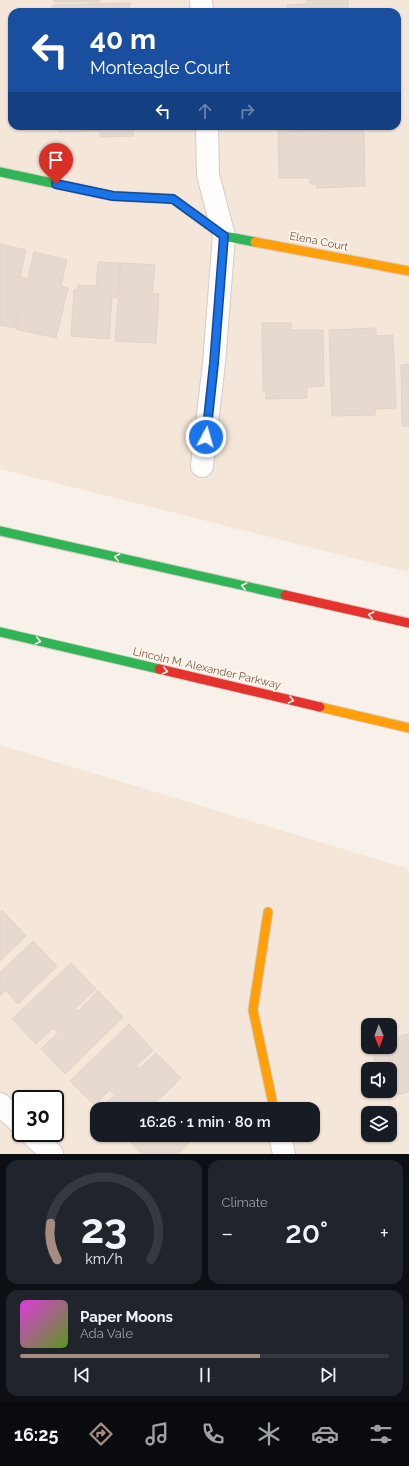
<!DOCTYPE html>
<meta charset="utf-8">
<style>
:root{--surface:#171b24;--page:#20242c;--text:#f1f3f6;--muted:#9ea1a6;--line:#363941;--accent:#a58c80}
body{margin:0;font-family:Raleway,sans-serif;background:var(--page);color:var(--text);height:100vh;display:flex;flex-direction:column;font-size:15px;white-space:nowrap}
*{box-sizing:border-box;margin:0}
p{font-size:13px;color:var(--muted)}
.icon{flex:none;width:22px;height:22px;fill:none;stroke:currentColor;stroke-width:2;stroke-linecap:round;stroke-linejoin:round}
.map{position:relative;height:1154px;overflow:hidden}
.details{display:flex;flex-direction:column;gap:6px;padding:6px;background:#0d0f14;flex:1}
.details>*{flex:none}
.top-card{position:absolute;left:8px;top:8px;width:393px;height:122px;border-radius:12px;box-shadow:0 1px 3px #0004;background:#1a4fa0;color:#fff;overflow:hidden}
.needle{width:26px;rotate:179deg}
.buttons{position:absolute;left:361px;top:1018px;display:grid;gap:8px}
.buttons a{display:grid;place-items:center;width:36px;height:36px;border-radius:8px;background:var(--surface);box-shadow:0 1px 3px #0004;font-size:20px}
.speed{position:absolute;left:12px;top:1090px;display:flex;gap:8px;font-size:20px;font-weight:700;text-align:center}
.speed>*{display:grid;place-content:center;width:52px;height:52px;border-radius:50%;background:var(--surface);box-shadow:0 1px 3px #0004;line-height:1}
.speed .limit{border:2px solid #111;border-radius:6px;background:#fff;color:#111}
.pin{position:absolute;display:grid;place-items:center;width:34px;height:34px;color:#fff;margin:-41px -17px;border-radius:50% 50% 50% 0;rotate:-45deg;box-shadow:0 0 4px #0007}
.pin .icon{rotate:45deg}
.me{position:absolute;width:44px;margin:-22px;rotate:6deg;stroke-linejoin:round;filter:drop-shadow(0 0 3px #0008)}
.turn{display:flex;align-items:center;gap:14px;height:84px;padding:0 16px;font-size:18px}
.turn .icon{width:52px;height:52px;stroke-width:2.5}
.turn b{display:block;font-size:28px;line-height:34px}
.lanes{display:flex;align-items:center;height:38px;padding:0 16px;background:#0003;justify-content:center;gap:20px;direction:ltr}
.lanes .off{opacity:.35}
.big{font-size:30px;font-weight:600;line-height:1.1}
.details .card{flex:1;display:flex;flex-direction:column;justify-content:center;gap:6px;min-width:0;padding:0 14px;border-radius:12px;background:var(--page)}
.details .dial{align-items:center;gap:0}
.dial svg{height:104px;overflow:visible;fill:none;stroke:var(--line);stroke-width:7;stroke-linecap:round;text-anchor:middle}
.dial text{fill:var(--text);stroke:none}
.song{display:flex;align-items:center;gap:12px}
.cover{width:48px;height:48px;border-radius:6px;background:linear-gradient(135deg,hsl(300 70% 55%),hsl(90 70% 35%))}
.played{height:4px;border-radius:2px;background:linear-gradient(90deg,var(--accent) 65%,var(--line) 65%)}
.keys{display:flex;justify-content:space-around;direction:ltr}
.heat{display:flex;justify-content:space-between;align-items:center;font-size:22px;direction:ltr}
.details .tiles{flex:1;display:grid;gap:6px;grid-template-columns:1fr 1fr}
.card:last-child{grid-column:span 2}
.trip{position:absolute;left:90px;top:1102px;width:230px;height:40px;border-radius:12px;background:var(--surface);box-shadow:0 1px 3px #0004;font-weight:600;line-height:40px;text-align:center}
.tabs{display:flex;height:64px;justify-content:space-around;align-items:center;background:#090b0e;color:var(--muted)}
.tabs .icon{width:28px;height:28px}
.tabs .on{color:var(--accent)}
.tabs b{font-size:18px;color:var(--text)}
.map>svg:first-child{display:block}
.residential{fill:#f4e6d9;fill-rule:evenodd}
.building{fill:#e5d9d0;stroke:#e1d3cb}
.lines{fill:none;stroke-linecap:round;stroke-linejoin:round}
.street-casing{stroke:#d6ccc6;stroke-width:24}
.fast-casing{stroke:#d7ccc6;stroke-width:11}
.slow-casing{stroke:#d7ccc6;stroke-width:11}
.jam-casing{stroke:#d7ccc6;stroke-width:11}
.street{stroke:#fefdfc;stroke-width:22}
.fast{stroke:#30b455;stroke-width:9}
.slow{stroke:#ff9f0a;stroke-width:9}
.jam{stroke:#e5322d;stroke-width:9}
.oneway{stroke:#fff6eb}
.route-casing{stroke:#114b97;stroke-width:10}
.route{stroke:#1a73e8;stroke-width:7}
.labels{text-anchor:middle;stroke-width:3.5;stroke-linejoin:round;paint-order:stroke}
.street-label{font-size:11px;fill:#785547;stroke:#fff6eb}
</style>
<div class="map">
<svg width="409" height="1154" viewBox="0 0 409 1154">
<rect width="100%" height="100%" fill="#f8f1e9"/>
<g class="residential">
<path d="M0 0H409V572L0 469ZM12 12H397V126H12Z"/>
<path d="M0 745 409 869V1154H0ZM368 1025H390V1047H368ZM368 1069H390V1091H368ZM21 1099H55V1133H21ZM97 1109H313V1135H97ZM368 1113H390V1135H368Z"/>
</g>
<g class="building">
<rect x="54" y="0" width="46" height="2"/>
<polygon points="307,0 348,0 348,12 288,12 287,5 307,4"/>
<polygon points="130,3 130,12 53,12 53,5"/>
<polygon points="59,126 133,126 134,136 100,137 100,131 59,132"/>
<polygon points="364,129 365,186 317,188 317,184 310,184 310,178 279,178 278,131"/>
<polygon points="0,244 26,250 20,277 26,278 15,328 0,325"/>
<polygon points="34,252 67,260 61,286 68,288 56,338 16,329"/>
<polygon points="98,262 120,263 117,298 112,297 109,339 71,336 74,290 77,290 78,285 96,286"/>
<polygon points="121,263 155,265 152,294 159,294 156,343 115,341"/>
<polygon points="262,323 291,323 291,330 323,330 324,386 307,387 307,398 266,399 266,391 263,391"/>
<polygon points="376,328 376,336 393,335 396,408 375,409 375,415 332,416 329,330"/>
<polygon points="409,364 409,426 402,426 401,365"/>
<polygon points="2,910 26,936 0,961 0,913"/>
<polygon points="33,941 57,966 18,1004 6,990 0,996 0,973"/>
<polygon points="71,963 96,989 75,1009 78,1011 98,991 123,1017 65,1074 41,1049 58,1033 53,1028 36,1044 12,1019"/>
<polygon points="129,1024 153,1050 136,1066 139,1069 156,1053 181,1078 149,1109 99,1109 115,1095 110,1090 94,1105 70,1081"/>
<polygon points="409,1034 409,1092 384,1098 382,1091 390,1091 390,1069 377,1069 371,1047 390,1047 390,1038"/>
<polygon points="140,1135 197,1135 178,1154 142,1154 131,1143"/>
</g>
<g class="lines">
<g class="street-casing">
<g id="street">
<polyline points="201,0 202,12"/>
<polyline points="202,466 214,363 224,236 208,175 207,126"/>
<polyline points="0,1104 21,1124"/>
<polyline points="30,1133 52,1154"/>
<polyline points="280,1135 284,1154"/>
</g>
</g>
<g class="fast-casing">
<g id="fast">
<polyline points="0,172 113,196 173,199 224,236 255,242"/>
<polyline points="0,531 285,595"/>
<polyline points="0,632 159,669"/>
</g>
</g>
<g class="slow-casing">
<g id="slow">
<polyline points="255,242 409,271"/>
<polyline points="320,707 409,728"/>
<polyline points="268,912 253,1010 274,1109"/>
</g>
</g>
<g class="jam-casing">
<g id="jam">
<polyline points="285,595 409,623"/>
<polyline points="159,669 320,707"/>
</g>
</g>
<use href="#street" class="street"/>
<use href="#fast" class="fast"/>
<use href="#slow" class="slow"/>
<use href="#jam" class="jam"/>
</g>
<defs><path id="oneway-chevron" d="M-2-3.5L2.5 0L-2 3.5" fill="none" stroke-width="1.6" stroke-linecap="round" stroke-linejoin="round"/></defs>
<g class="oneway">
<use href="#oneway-chevron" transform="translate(117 557) rotate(-167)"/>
<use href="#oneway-chevron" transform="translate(244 586) rotate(-167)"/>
<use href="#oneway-chevron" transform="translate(371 615) rotate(-167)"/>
<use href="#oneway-chevron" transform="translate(38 641) rotate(13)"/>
<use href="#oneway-chevron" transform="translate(165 671) rotate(13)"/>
<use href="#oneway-chevron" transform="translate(291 700) rotate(13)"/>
</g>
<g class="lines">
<g class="route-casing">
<polyline id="route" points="56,184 113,196 173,199 224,236 214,363 206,437"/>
</g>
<use href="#route" class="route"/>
</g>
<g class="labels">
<g class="street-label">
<text transform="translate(319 241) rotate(11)" y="4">Elena Court</text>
<text transform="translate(207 668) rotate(13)" y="4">Lincoln M. Alexander Parkway</text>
</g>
</g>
</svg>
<div class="buttons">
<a><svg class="needle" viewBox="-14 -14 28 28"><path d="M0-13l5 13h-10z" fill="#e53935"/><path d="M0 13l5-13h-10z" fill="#9ea1a6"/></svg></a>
<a><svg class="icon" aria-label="sound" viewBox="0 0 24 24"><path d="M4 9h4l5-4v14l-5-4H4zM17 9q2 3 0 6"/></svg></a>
<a><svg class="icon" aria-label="layers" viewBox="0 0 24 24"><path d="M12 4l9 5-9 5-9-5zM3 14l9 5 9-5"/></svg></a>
</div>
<div class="speed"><div class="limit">30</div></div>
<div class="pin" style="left:56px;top:184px;background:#d93025"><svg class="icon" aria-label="arrive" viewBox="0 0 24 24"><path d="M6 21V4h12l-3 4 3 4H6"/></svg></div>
<svg class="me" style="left:206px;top:437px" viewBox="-20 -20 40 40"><circle r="17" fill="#1a73e8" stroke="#fff" stroke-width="3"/><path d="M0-11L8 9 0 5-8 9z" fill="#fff"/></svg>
<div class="trip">16:26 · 1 min · 80 m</div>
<div class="top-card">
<div class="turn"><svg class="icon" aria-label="left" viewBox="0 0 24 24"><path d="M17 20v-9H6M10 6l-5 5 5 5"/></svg><div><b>40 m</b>Monteagle Court</div></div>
<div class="lanes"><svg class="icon" aria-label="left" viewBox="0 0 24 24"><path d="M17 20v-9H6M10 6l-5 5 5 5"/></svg><svg class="icon off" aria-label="ahead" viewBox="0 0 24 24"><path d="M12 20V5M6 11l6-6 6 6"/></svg><svg class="icon off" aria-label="right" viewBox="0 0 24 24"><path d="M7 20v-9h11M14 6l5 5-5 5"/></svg></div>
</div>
</div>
<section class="details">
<div class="tiles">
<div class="card dial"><svg viewBox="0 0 100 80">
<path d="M14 69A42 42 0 1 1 86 69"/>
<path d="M14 69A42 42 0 0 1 9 41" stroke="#a58c80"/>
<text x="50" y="56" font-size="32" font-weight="700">23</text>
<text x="50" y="72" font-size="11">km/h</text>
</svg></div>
<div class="card"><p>Climate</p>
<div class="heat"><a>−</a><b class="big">20°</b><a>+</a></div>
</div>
<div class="card">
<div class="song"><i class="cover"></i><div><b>Paper Moons</b><p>Ada Vale</p></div></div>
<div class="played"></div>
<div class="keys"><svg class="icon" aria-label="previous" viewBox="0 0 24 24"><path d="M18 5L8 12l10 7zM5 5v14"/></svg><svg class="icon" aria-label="pause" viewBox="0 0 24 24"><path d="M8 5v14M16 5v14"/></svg><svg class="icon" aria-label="next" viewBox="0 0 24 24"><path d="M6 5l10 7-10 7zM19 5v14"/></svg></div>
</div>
</div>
</section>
<nav class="tabs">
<b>16:25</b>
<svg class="icon on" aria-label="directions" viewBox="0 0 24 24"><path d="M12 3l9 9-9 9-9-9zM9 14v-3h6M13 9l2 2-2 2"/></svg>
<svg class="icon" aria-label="music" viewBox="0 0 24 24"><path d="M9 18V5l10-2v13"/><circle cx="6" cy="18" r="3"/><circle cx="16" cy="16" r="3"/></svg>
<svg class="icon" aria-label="phone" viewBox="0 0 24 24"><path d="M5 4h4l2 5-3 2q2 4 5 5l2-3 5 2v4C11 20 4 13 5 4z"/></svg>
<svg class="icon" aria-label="climate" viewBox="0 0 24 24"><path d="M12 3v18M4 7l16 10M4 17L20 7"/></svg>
<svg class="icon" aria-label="car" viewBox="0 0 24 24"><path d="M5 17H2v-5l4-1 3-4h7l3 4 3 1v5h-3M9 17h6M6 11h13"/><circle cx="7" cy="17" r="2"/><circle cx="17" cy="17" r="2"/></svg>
<svg class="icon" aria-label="filters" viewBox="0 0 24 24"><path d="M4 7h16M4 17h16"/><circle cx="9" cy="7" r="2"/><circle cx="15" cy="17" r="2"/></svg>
</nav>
